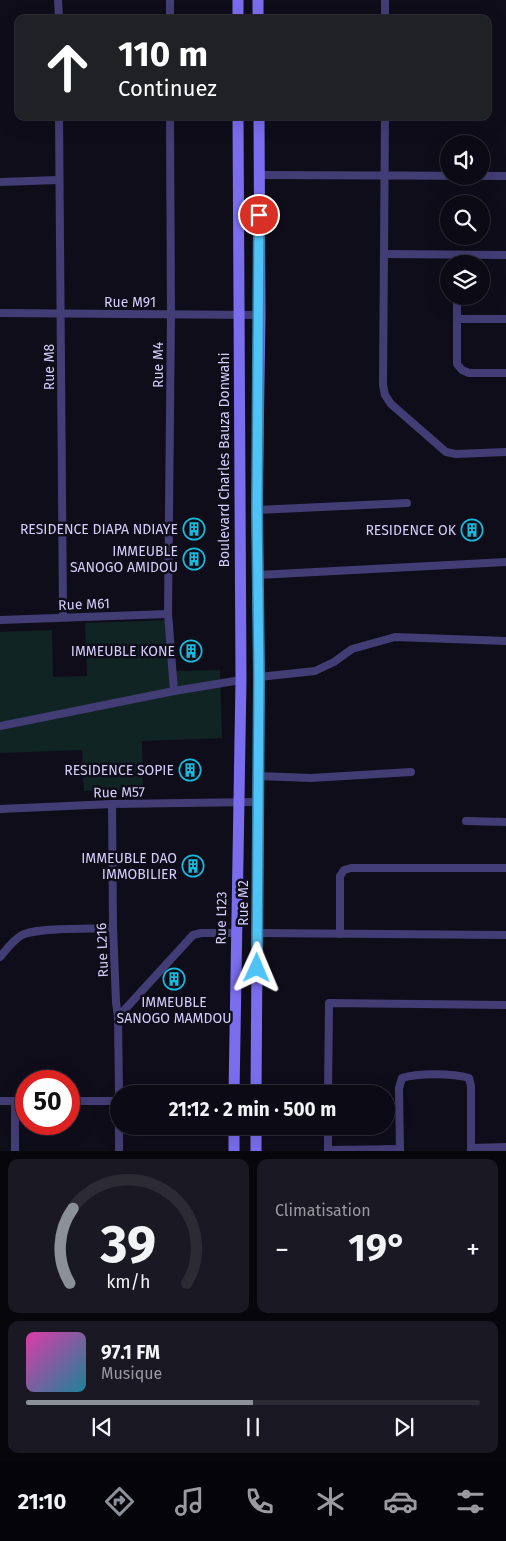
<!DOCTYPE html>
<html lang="fr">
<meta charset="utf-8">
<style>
:root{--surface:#0c0a14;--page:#1a1822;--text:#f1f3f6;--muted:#9a9aa0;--line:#2c2b34;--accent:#8c9099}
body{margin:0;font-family:"Fira Sans",sans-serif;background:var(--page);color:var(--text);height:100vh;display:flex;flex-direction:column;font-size:19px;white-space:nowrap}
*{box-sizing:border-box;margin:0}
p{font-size:16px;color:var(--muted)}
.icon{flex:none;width:28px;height:28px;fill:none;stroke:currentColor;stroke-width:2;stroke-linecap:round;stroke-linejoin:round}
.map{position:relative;height:1151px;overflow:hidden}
.details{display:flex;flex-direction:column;gap:8px;padding:8px;background:#07060b;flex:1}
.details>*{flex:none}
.banner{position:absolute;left:15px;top:15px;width:476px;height:105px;border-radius:10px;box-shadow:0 5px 20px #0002,0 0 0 1px var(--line);background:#202124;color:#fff;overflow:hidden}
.fabs{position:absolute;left:440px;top:135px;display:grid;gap:10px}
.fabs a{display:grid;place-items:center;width:50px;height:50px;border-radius:50%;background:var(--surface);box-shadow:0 5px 20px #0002,0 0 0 1px var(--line);font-size:25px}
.speed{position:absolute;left:15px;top:1070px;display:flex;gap:10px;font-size:25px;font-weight:700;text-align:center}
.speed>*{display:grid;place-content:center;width:65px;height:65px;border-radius:50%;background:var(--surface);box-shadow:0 5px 20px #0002,0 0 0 1px var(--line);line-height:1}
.speed .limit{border:8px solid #d22;background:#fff;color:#111}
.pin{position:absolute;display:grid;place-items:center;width:42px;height:42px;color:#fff;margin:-21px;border:2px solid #fff;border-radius:50%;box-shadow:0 1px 5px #0007}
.me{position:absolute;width:55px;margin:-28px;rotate:1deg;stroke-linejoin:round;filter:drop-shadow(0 0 4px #0008)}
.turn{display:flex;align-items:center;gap:18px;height:105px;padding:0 20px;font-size:22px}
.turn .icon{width:65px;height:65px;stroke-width:2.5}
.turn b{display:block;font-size:35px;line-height:42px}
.big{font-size:38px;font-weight:700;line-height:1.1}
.details .widget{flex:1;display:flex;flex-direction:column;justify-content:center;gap:8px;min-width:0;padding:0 18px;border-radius:10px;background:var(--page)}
.details .dial{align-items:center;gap:0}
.dial svg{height:130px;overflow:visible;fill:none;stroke:var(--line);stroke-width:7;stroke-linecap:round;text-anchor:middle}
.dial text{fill:var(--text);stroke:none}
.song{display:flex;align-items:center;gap:15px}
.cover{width:60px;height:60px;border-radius:8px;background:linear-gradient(135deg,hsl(320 70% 55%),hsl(190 70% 35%))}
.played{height:5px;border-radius:2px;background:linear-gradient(90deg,var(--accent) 50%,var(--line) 50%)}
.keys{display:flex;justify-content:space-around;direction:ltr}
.heat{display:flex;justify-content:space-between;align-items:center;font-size:28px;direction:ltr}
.details .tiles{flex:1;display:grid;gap:8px;grid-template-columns:1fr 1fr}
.widget:last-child{grid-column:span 2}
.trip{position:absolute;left:110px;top:1085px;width:285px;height:50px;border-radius:25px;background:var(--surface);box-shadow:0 5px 20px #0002,0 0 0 1px var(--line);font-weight:700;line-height:50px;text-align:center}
.tab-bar{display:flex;height:80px;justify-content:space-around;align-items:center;background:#050408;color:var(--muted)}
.tab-bar .icon{width:35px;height:35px}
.tab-bar .selected{color:var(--accent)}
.tab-bar b{font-size:22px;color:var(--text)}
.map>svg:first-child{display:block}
.grass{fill:#112424}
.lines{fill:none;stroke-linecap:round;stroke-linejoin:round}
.street{stroke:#433d75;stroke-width:8}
.secondary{stroke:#7a6eef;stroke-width:11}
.route-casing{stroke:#337fa1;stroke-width:12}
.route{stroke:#4fc3f7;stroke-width:9}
.labels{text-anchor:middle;stroke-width:5;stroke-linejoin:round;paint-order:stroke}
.street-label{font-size:14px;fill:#d5cdf9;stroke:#100d1b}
.poi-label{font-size:14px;fill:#d5cdf9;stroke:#100d1b;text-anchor:end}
</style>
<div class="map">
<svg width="506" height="1151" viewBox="0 0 506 1151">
<rect width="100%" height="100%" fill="#100d1b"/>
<polygon class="grass" points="173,620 175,671 220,670 222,738 142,741 143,789 84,791 82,750 0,753 0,632 52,630 53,677 87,676 85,623"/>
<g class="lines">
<g class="street">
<polyline points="58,0 59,19"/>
<polyline points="170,0 170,19"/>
<polyline points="385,0 385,19"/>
<polyline points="59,116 63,617"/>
<polyline points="170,116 171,315 168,614 174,691"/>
<polyline points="385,116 383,385 385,395 391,404 446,452 456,454 506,452"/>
<polyline points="259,175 506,176"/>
<polyline points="0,182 59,180"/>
<polyline points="385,254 506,255"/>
<polyline points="457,296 457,364 462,370 469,373 506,373"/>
<polyline points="0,313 260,315"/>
<polyline points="457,319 506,319"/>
<polyline points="257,510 407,503"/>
<polyline points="258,575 506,562"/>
<polyline points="0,620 168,614"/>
<polyline points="259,677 315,671 334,662 352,649 395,637 506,641"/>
<polyline points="0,726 174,691 241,680"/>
<polyline points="258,776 311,778 411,772"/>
<polyline points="112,804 113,928 116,1002 118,1017 119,1094"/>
<polyline points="0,809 112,804 258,802"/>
<polyline points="466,821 506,822"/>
<polyline points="258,933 506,935"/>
<polyline points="340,934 340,876 344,870 351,868 506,868"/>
<path d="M0 957C6 950 13 940 22 935 37 927 94 929 113 928"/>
<polyline points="118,1017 193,935 201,933 236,933"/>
<polyline points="328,1094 329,1003 506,1005"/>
<polyline points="0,1101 26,1101"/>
<polyline points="15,1101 15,1151"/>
<polyline points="69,1101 119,1101"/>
<polyline points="471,1148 506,1147"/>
<polyline points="328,1150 400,1149"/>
<polyline points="119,1151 119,1126"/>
<polyline points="328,1151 328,1126"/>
<path d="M400 1151 399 1088 402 1078C417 1073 453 1073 469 1078L471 1086V1151"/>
</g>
<g class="secondary">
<polyline points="238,0 238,19"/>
<polyline points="258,0 258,19"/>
<polyline points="234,1094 241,680 238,116"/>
<polyline points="256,1094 259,677 257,510 260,315 259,116"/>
<polyline points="234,1126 234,1151"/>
<polyline points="256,1151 256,1126"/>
</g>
</g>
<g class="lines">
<g class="route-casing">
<polyline id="route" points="257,968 259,677 257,510 259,215"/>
</g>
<use href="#route" class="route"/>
</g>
<defs>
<g id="building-ring" transform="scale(1.125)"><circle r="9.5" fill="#100d1b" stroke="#18b9da" stroke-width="1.5"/><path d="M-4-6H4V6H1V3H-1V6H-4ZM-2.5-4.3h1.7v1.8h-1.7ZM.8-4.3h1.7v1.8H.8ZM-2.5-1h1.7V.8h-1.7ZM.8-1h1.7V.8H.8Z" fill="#18b9da"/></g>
</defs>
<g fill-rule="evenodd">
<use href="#building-ring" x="194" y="529"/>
<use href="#building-ring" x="472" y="530"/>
<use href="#building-ring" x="194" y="559"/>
<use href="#building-ring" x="191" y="651"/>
<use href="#building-ring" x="190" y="770"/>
<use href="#building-ring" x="193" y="866"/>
<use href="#building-ring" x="174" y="979"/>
</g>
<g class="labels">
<g class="street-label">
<text x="130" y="307">Rue M91</text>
<text transform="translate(158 365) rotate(-90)" y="5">Rue M4</text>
<text transform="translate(49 367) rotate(-90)" y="5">Rue M8</text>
<text transform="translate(224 460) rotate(-90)" y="5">Boulevard Charles Bauza Donwahi</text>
<text transform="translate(84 604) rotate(-2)" y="5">Rue M61</text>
<text transform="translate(119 792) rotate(-1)" y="5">Rue M57</text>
<text transform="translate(243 903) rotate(-90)" y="5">Rue M2</text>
<text transform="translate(221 918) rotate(-89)" y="5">Rue L123</text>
<text transform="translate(102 950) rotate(-92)" y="5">Rue L216</text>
</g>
<g class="poi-label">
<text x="178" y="534">RESIDENCE DIAPA NDIAYE</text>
<text x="456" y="535">RESIDENCE OK</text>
<text x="178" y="556">IMMEUBLE<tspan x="178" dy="16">SANOGO AMIDOU</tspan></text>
<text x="175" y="656">IMMEUBLE KONE</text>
<text x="174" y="775">RESIDENCE SOPIE</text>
<text x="177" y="863">IMMEUBLE DAO<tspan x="177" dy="16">IMMOBILIER</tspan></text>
<text x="174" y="1007" text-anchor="middle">IMMEUBLE<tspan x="174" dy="16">SANOGO MAMDOU</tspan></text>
</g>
</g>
</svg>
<div class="fabs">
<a><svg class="icon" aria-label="sound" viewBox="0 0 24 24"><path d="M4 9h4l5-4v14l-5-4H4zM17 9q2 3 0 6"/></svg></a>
<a><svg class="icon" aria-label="search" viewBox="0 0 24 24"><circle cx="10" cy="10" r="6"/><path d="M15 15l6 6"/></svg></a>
<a><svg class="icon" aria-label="layers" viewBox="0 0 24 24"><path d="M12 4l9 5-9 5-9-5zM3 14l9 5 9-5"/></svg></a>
</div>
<div class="speed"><div class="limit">50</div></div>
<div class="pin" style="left:259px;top:215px;background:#d93025"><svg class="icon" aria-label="arrive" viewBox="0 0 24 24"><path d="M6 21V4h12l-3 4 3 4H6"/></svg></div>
<svg class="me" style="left:257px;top:968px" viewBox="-20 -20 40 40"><path d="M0-17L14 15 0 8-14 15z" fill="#4fc3f7" stroke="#fff" stroke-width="4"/></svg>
<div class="trip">21:12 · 2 min · 500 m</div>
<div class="banner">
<div class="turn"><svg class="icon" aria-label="ahead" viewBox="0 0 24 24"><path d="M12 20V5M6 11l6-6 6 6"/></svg><div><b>110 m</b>Continuez</div></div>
</div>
</div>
<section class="details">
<div class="tiles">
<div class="widget dial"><svg viewBox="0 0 100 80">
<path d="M14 69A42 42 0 1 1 86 69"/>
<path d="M14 69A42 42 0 0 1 16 23" stroke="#8c9099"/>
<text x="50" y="56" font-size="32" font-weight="700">39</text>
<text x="50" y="72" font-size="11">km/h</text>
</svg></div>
<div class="widget"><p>Climatisation</p>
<div class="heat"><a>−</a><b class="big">19°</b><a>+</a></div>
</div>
<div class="widget">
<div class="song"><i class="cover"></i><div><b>97.1 FM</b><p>Musique</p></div></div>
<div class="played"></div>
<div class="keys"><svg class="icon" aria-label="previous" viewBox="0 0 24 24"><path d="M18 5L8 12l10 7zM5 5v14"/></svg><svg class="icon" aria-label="pause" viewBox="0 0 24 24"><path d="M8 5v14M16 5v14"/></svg><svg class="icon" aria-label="next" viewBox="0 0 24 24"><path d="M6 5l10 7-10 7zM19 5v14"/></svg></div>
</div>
</div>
</section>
<nav class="tab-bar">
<b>21:10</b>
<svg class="icon selected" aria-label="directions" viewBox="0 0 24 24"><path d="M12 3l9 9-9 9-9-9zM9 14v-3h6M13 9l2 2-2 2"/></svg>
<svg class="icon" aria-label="music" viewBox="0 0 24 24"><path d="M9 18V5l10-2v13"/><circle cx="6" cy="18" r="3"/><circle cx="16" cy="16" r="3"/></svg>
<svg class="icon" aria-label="phone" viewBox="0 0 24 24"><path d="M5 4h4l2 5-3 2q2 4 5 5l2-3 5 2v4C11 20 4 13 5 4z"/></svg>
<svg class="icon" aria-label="climate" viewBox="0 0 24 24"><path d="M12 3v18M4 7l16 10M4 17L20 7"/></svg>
<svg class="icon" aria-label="car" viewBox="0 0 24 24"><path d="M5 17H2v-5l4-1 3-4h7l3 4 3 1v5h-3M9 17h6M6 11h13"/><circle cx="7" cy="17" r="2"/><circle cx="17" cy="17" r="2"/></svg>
<svg class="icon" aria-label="filters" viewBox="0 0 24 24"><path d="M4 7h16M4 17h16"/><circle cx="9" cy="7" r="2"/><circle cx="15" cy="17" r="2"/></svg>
</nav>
